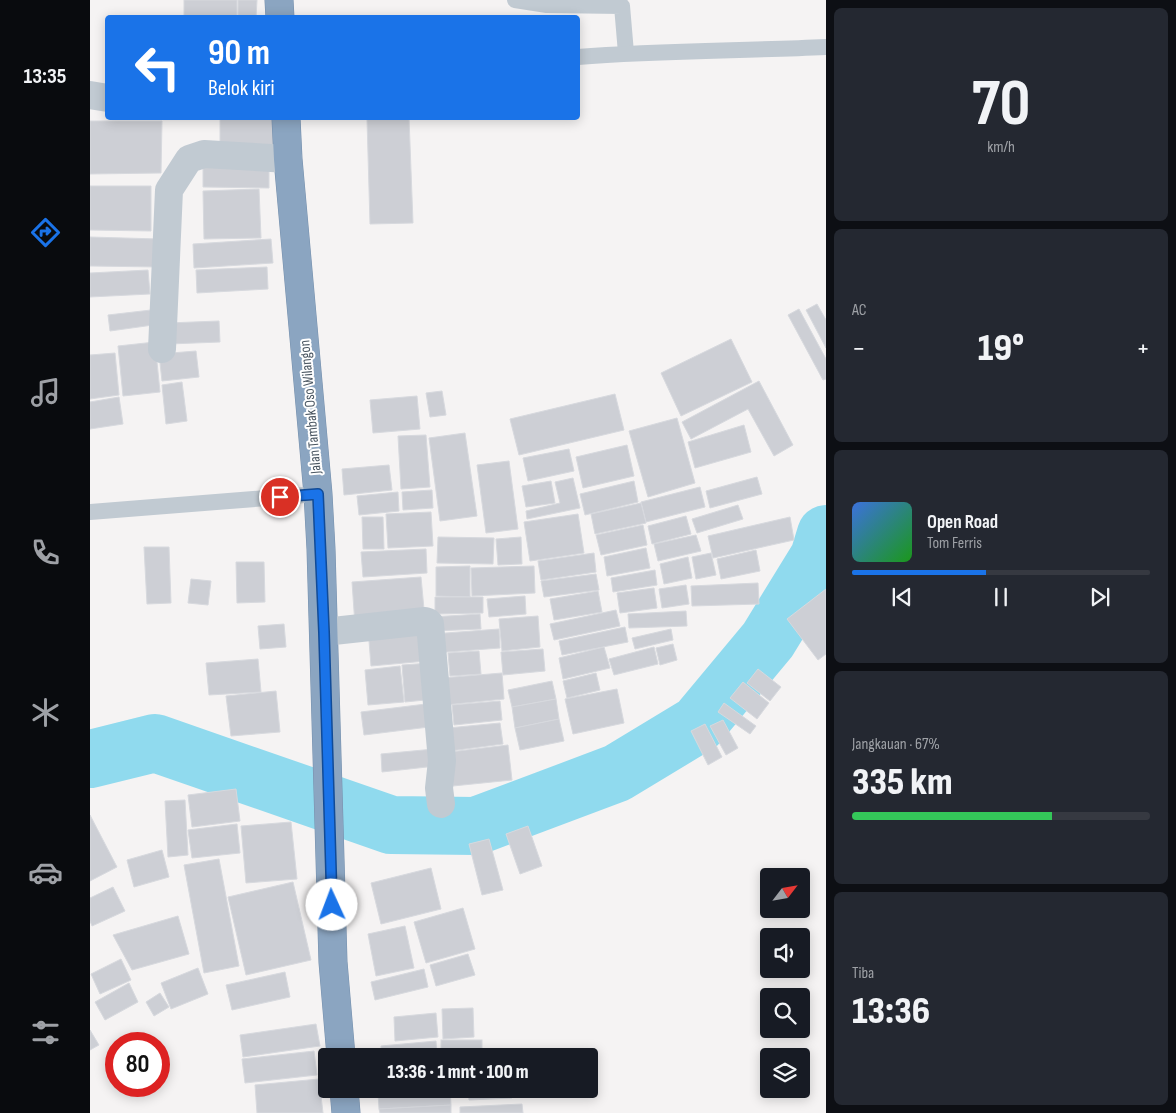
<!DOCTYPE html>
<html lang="id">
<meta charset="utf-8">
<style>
:root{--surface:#171b24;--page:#242831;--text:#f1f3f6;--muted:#9ea1a6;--line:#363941;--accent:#1a73e8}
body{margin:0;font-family:"Sofia Sans Condensed",sans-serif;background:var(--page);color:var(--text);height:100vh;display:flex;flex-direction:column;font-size:19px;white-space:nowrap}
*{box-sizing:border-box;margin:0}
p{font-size:16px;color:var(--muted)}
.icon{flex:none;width:28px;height:28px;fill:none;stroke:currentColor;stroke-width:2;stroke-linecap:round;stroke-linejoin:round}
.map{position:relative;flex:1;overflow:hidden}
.side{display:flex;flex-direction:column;gap:8px;padding:8px;background:#0d0f14;width:350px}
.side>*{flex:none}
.guide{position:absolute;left:15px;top:15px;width:475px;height:105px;border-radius:5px;box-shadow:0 2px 12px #0003;background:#1a73e8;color:#fff;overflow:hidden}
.needle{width:32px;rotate:59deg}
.buttons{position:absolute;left:670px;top:868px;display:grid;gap:10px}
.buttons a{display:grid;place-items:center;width:50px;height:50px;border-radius:5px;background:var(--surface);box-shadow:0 2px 12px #0003;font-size:25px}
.speed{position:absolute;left:15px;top:1032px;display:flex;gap:10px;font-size:25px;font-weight:700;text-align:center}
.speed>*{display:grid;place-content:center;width:65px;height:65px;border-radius:50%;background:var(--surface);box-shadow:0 2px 12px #0003;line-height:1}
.speed .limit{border:8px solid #d22;background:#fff;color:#111}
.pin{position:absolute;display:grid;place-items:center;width:42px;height:42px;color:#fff;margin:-21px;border:2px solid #fff;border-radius:50%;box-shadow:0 1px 5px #0007}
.me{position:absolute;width:55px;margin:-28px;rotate:358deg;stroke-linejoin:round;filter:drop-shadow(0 0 4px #0008)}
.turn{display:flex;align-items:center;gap:18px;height:105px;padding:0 20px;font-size:22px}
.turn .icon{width:65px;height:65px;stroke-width:2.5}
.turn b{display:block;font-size:35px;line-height:42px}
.big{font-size:38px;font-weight:800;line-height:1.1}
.side .card{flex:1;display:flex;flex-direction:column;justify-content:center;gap:8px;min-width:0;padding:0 18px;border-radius:8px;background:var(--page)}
.side .dial{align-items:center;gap:0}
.dial b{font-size:65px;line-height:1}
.song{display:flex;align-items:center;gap:15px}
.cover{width:60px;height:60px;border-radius:8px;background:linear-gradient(135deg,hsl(220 70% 55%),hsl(120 70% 35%))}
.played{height:5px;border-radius:2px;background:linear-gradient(90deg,var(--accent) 45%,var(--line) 45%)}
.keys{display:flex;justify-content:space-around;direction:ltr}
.heat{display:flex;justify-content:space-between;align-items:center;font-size:28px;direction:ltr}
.charge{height:8px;border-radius:4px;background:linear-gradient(90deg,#34c759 67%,var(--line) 0)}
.trip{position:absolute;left:228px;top:1048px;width:280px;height:50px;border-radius:5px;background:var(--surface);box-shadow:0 2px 12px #0003;font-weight:800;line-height:50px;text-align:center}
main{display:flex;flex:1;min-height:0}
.dock{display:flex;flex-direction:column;width:90px;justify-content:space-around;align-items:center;background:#090b0e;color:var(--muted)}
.dock .icon{width:35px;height:35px}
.dock .selected{color:var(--accent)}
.dock b{font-size:22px;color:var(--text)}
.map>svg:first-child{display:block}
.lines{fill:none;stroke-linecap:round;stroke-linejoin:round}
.river{stroke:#90daee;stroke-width:58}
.building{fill:#cdcfd5;stroke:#d7d9de}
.highway-casing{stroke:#7690ad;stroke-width:29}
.lane{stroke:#c1cad2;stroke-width:16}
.street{stroke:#c1cad2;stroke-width:28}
.highway{stroke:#8ba5c1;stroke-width:28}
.route-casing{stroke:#114b97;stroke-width:12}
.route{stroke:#1a73e8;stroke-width:9}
.labels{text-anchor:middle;stroke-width:4;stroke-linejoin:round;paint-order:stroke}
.street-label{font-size:15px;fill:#4a5661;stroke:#fff}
</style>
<main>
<nav class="dock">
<b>13:35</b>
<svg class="icon selected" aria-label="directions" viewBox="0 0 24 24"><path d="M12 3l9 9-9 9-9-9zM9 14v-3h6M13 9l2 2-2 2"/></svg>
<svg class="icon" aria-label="music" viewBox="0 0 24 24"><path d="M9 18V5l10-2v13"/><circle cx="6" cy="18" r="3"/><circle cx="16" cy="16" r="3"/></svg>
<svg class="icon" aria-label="phone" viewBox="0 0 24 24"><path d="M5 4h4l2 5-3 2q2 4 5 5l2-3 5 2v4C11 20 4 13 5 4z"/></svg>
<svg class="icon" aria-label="climate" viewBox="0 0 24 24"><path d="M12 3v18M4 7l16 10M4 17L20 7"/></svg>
<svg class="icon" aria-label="car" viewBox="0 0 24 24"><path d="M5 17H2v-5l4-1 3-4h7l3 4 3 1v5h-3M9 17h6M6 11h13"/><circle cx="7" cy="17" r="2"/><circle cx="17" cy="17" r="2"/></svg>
<svg class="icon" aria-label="filters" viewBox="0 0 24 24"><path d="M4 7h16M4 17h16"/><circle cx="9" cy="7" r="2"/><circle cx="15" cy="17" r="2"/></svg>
</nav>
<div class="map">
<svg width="736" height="1113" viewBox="0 0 736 1113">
<rect width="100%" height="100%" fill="#f5f3f3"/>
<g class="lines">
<polyline class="river" points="0,759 65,743 301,825 386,826 527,773 608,724 678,640 729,557 736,534"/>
</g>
<g class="building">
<rect x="94" y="0" width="53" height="18"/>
<polygon points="148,0 167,0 166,18 148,18"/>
<polygon points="130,118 185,118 185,154 130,153"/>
<polygon points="319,118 323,223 280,224 277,119"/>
<polygon points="0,121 72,121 71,173 0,174"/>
<polygon points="113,160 179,161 179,188 113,187"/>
<polygon points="0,186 61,186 61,231 0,230"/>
<polygon points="169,189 171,238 114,239 113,191"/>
<polygon points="0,237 69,239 68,267 0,266"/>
<polygon points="181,239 183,263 104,268 103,244"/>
<polygon points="177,267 178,289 107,293 106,270"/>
<polygon points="58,270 60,294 0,297 0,273"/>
<polygon points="727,304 736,320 736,348 716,310"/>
<polygon points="709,309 736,359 736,379 733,380 698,315"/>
<polygon points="61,310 63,325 20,331 18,315"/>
<polygon points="129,321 130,342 79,344 78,323"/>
<polygon points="641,339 662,382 591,416 571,373"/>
<polygon points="65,342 70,392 33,396 28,346"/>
<polygon points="106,351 109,377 72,381 69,354"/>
<polygon points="25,353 29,395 0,399 0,355"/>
<polygon points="669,381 703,445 684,456 658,409 601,439 592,422"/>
<polygon points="92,382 97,421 76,424 72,385"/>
<polygon points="352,391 356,415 340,417 336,393"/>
<polygon points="525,394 534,430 429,455 420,419"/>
<polygon points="327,396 330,429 283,433 280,400"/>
<polygon points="29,397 33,424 0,429 0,402"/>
<polygon points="587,418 605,483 558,497 539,431"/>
<polygon points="654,425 661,452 605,468 598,442"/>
<polygon points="375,433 387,516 350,521 339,438"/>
<polygon points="336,435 340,487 311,489 308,436"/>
<polygon points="537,445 544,476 493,488 486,457"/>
<polygon points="479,449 484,471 438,481 433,458"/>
<polygon points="419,461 428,529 396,533 387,465"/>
<polygon points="299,465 302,490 254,495 252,469"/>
<polygon points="667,477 672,494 620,508 616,491"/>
<polygon points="483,478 490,508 437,519 436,511 470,503 465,482"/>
<polygon points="461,481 465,503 436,507 432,486"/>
<polygon points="544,481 548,502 495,515 490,494"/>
<polygon points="610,487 615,507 556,522 551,502"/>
<polygon points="342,490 343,508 313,510 312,492"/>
<polygon points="308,492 309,511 269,515 267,496"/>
<polygon points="551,503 556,523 505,534 501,514"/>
<polygon points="648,505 653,519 607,533 602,519"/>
<polygon points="341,512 343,546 298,548 296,514"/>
<polygon points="488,514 494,553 440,561 434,522"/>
<polygon points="596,516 601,534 562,544 558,526"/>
<polygon points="272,517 293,517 294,549 273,549"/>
<polygon points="700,517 704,540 623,558 618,536"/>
<polygon points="553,525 557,545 511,555 506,535"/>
<polygon points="606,535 611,551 568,561 564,544"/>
<polygon points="348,537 404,538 403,564 347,563"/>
<polygon points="431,537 432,564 408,565 406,539"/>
<polygon points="54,547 79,547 81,603 57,604"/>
<polygon points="556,548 560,568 517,576 514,557"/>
<polygon points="336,549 337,573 273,577 271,552"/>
<polygon points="666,550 670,571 631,579 627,559"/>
<polygon points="504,553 506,572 451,580 448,561"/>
<polygon points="621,553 626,575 606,579 602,557"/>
<polygon points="598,557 602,578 574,584 570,564"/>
<polygon points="146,562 174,562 175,602 147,603"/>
<polygon points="380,566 380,597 346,596 346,567"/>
<polygon points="444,566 445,593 382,596 381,568"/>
<polygon points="565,570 567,585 523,592 521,578"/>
<polygon points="506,574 509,590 454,597 451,581"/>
<polygon points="331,577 335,620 265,625 262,582"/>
<polygon points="101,579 121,581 118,605 98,603"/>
<polygon points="668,583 669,604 602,606 601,586"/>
<polygon points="596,585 599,604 572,608 569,589"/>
<polygon points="564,588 567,608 530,613 527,593"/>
<polygon points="736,589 736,654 728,660 697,619"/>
<polygon points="508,591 512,612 464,620 460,599"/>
<polygon points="435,596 436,614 399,617 397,599"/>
<polygon points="345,597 393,597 393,613 345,614"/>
<polygon points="526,610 530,626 464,640 460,624"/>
<polygon points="596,611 597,626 539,628 538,614"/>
<polygon points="390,614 391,629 343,631 342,617"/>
<polygon points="448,616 450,647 412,651 409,619"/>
<polygon points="194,624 196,647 170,649 168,626"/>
<polygon points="333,624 336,661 281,666 278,628"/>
<polygon points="535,627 538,642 472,655 469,641"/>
<polygon points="409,629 410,648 344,653 343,634"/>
<polygon points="581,629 583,640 545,649 542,638"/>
<polygon points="583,644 587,660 570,665 566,648"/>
<polygon points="514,647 520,668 473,679 469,658"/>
<polygon points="564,647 568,664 524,675 519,659"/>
<polygon points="453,649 455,671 413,675 411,652"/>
<polygon points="389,651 391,674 360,676 358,653"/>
<polygon points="168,659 171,692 119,695 116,663"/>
<polygon points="341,663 345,699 315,702 312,665"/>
<polygon points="310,666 314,702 278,705 275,670"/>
<polygon points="668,669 691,687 680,701 657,683"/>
<polygon points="412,673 414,699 355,705 352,678"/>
<polygon points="506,673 510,690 477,698 473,681"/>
<polygon points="462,681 466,699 422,707 418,690"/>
<polygon points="653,682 679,703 667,719 640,698"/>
<polygon points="527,689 534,723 483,734 475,699"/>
<polygon points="186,691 190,732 141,736 136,696"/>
<polygon points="466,699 469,719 425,728 422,707"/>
<polygon points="410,701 412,720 364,725 362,705"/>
<polygon points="344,703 347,726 274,735 271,712"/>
<polygon points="634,703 666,726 660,734 628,712"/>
<polygon points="469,719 474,741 430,750 425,728"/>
<polygon points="633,720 648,748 636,755 620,726"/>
<polygon points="410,723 413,744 360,751 358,728"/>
<polygon points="615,724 632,757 618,765 601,731"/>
<polygon points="418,745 422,780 363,786 360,752"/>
<polygon points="344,749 346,766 292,772 291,754"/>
<polygon points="146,789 150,821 102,827 98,795"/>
<polygon points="95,800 98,855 78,857 75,801"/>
<polygon points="0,815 27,867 0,881"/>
<polygon points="201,822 207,879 156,883 151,826"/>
<polygon points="147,824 150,853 102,858 98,830"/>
<polygon points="438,826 452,866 430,874 416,834"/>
<polygon points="399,839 413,890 392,895 379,844"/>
<polygon points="72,850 79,877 44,887 37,860"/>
<polygon points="129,859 149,966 114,973 94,865"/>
<polygon points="341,868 351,909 291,924 281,883"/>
<polygon points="203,882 221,960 156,975 138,897"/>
<polygon points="23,887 35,911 2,926 0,921 0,898"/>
<polygon points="373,908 385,949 336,963 324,922"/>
<polygon points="88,916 99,954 42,970 23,935"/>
<polygon points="315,926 324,968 286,976 278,934"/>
<polygon points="378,954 385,975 346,986 340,965"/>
<polygon points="31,959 41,980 10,994 1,974"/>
<polygon points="108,968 118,994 81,1009 71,983"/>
<polygon points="334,969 338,987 285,1000 281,982"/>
<polygon points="195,972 200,997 142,1010 136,985"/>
<polygon points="39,983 48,1002 15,1020 5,1002"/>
<polygon points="70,993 79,1007 64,1016 56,1002"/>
<polygon points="383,1008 384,1037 353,1039 352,1009"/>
<polygon points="346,1013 348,1037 305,1041 304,1017"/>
<polygon points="226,1024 230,1046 153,1057 150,1035"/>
<polygon points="0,1030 9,1045 0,1050"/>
<rect x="351" y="1040" width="41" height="16"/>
<polygon points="346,1041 347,1056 291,1056 291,1046"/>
<polygon points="224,1051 227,1075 155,1083 152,1059"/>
<polygon points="229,1079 233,1113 167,1113 165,1085"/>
<polygon points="346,1089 360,1089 361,1105 289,1109 288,1092"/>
<polygon points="378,1089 422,1089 422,1098 379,1100"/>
<polygon points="432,1104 433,1113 370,1113 370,1107"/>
<polygon points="361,1105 361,1113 290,1113 289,1109"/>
</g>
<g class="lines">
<g class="highway-casing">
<g id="highway">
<polyline points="189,0 190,18"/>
<polyline points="196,118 198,159 228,494 231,549 243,962 251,1056"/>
<polyline points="254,1089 256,1113"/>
</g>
</g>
<g class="lane">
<polyline points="425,0 457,5 532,6 536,53"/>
<path d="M488 57C570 50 653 51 736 47"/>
<polyline points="0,512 228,494"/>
</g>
<g class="street">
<polyline points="0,95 18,98"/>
<polyline points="72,349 79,190 99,159 114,154 198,159"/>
<polyline points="234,632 335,621 338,622 340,624 352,761 349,788 351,804"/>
</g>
<use href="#highway" class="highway"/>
</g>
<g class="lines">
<g class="route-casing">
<polyline id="route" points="190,497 228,494 234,632 242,905"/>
</g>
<use href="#route" class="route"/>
</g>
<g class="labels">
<g class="street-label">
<text transform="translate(220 407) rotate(-95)" y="5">Jalan Tambak Oso Wilangon</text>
</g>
</g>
</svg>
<div class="buttons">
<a><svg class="needle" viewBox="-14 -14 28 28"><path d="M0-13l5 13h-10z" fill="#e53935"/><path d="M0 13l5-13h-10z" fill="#9ea1a6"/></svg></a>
<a><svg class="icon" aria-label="sound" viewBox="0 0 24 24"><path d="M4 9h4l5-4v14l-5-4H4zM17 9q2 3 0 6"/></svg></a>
<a><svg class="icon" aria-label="search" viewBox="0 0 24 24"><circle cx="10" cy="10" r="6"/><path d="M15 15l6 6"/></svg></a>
<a><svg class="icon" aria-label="layers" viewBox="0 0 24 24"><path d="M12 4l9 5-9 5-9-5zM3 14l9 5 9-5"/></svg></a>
</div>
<div class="speed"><div class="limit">80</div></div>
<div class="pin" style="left:190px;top:497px;background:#d93025"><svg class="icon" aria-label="arrive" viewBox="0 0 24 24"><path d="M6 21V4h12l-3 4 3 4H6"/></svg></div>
<svg class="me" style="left:242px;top:905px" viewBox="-20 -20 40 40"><circle r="19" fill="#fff"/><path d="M0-13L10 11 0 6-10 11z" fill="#1a73e8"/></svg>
<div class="trip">13:36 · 1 mnt · 100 m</div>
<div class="guide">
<div class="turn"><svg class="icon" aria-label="left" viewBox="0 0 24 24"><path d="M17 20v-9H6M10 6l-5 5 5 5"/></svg><div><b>90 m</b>Belok kiri</div></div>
</div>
</div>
<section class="side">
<div class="card dial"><b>70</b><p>km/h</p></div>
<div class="card"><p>AC</p>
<div class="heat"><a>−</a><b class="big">19°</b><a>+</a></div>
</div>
<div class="card">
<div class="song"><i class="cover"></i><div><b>Open Road</b><p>Tom Ferris</p></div></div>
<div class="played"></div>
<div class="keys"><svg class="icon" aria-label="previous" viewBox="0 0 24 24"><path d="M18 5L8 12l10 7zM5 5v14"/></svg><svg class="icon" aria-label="pause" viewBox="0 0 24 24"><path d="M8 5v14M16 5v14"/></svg><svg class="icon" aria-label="next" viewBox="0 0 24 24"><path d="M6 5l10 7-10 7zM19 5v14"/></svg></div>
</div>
<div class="card"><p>Jangkauan · 67%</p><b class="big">335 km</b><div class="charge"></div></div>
<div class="card"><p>Tiba</p><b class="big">13:36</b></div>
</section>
</main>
